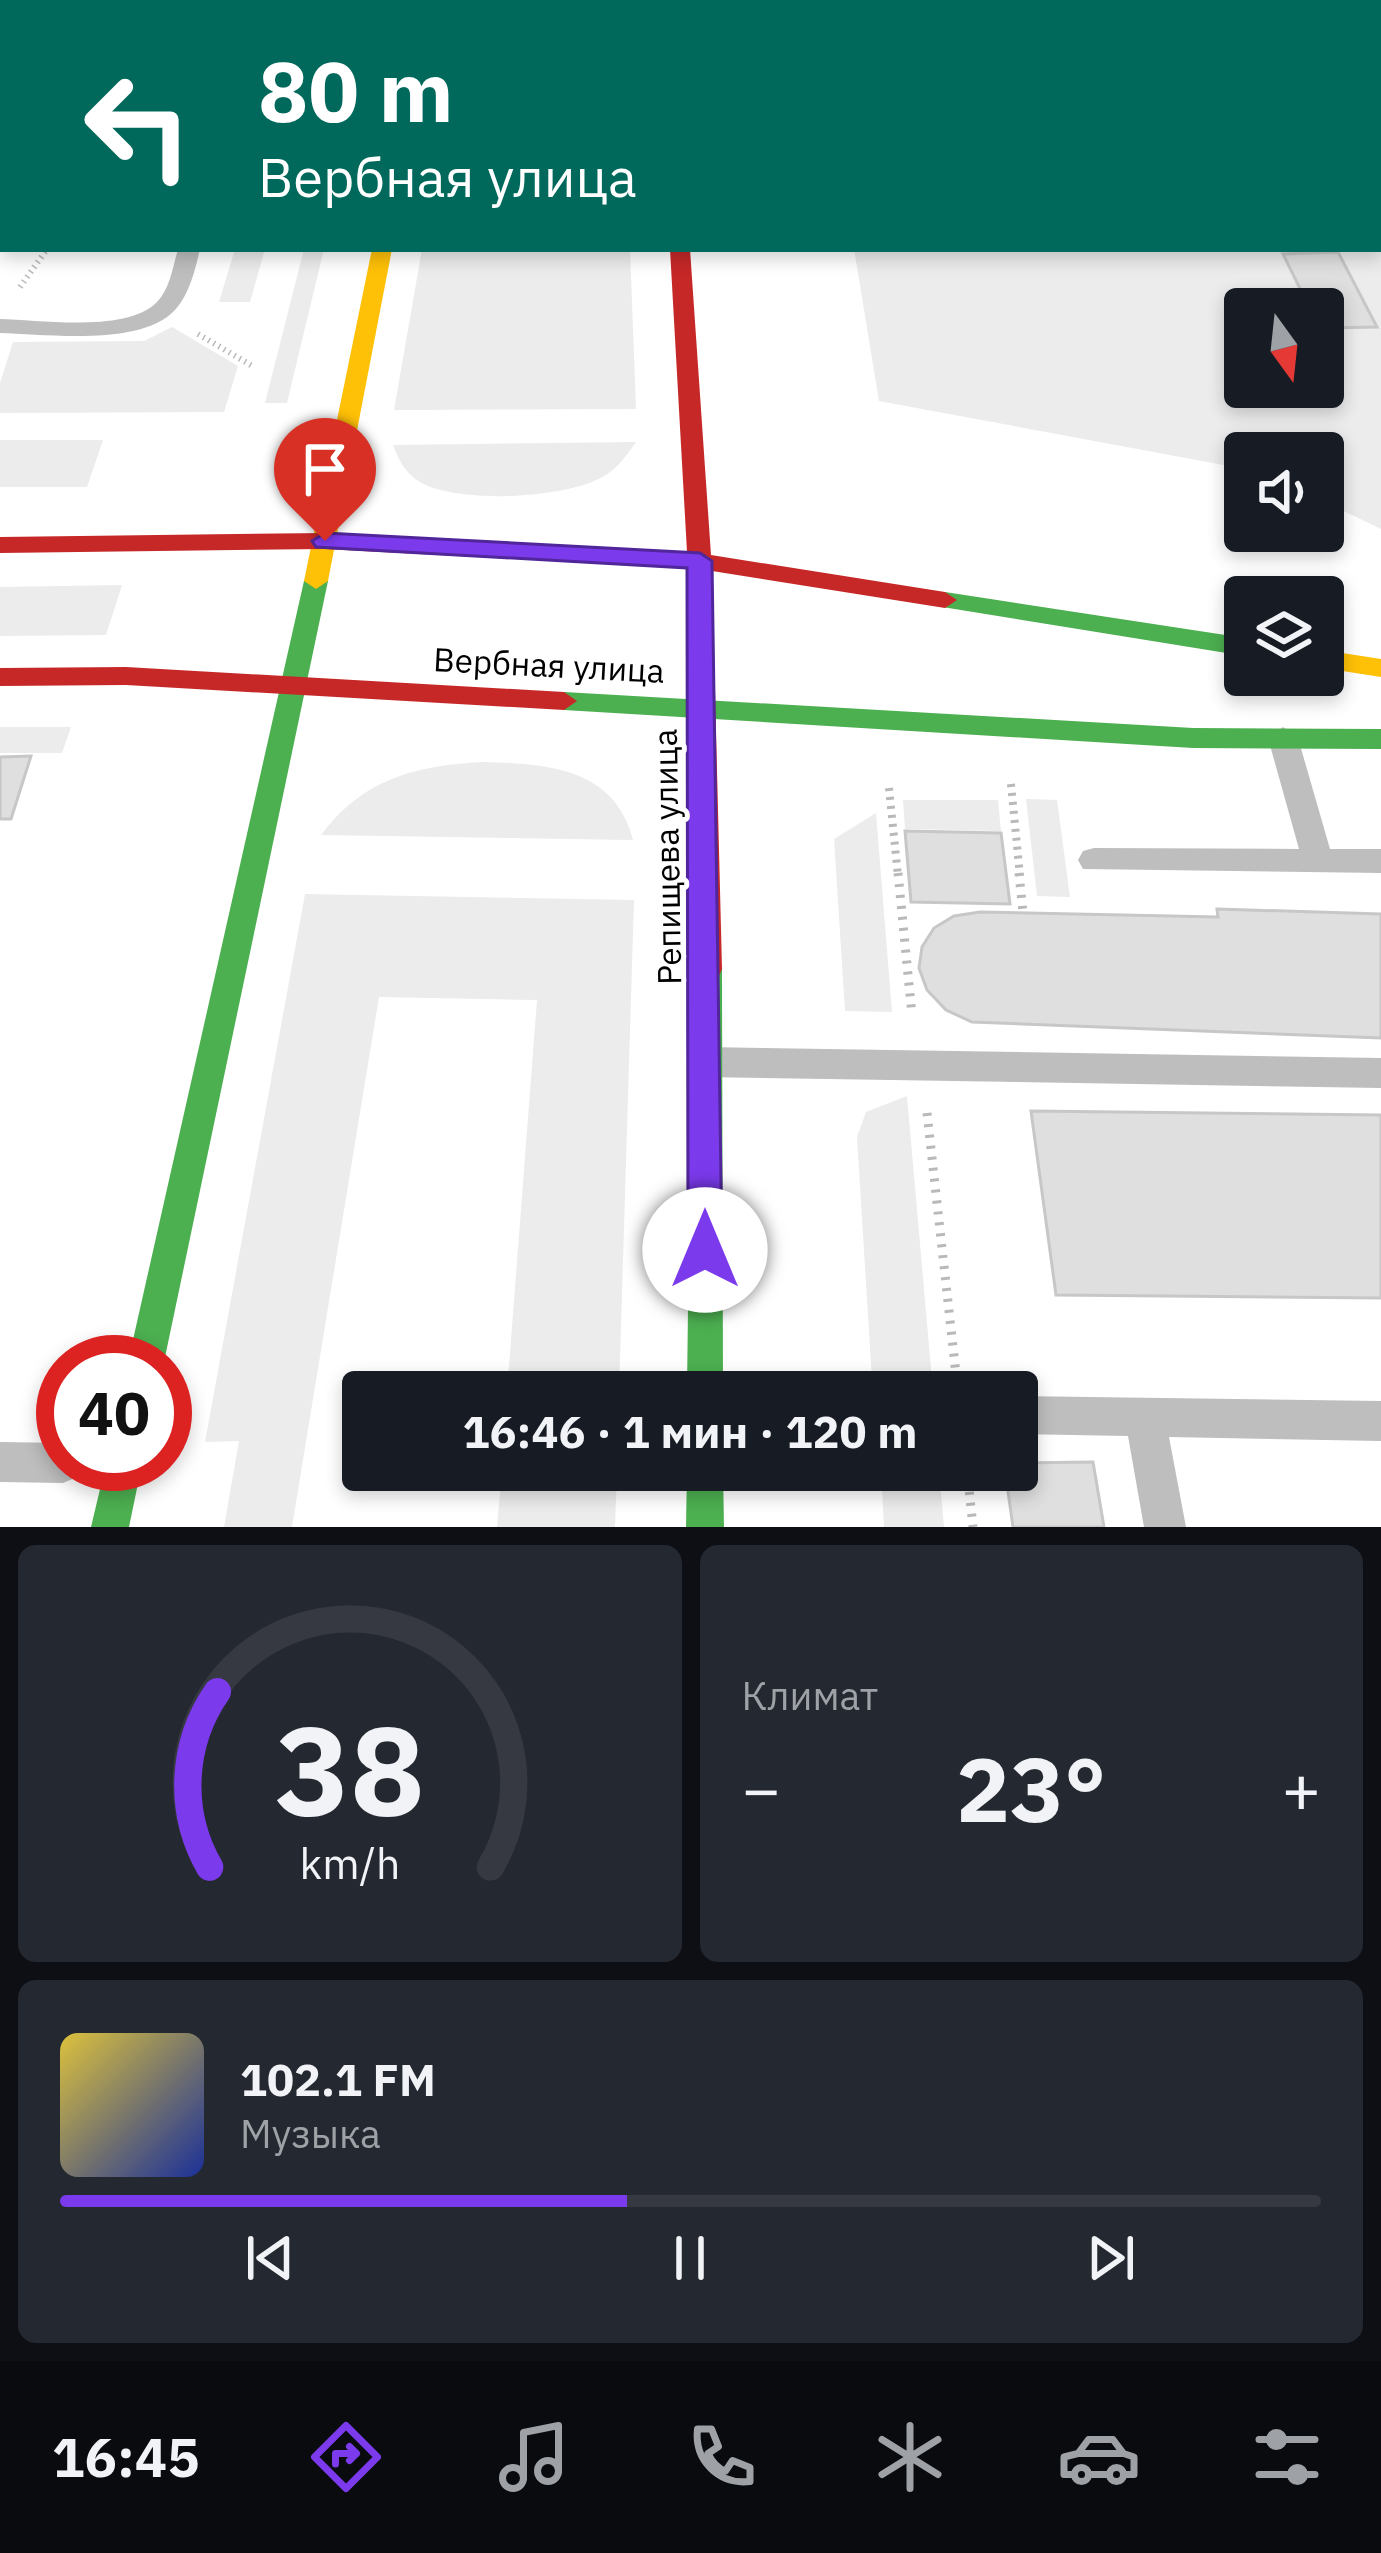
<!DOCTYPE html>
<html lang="ru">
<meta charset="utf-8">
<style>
:root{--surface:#171b24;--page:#242831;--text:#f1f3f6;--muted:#9ea1a6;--line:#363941;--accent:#7c3aed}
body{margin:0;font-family:"IBM Plex Sans",sans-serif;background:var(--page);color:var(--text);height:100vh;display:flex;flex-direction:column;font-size:45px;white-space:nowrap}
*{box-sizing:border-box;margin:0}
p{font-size:39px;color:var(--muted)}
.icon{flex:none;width:66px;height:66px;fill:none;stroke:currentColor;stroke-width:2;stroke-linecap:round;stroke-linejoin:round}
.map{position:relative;height:1527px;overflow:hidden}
.panel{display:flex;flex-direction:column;gap:18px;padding:18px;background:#0d0f14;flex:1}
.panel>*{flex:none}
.banner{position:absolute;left:0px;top:0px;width:1383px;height:252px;box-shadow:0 6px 18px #0003;background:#00695c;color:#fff;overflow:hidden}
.needle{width:78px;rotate:165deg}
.tools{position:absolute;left:1224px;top:288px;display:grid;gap:24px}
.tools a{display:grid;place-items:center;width:120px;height:120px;border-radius:12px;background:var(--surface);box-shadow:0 6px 18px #0003;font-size:60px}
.speed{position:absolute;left:36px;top:1335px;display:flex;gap:24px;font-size:60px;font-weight:700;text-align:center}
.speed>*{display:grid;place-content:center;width:156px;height:156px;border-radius:50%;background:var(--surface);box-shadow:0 6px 18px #0003;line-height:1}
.speed .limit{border:18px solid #d22;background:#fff;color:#111}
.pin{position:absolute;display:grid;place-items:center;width:102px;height:102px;color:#fff;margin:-123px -51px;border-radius:50% 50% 50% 0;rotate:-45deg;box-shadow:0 0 12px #0007}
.pin .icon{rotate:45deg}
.me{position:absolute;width:132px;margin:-66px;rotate:0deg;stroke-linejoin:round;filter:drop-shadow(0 0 9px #0008)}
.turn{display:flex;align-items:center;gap:42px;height:252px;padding:0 60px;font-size:54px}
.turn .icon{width:156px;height:156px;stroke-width:2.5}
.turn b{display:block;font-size:84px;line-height:102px}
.big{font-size:90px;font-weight:700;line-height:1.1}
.panel .widget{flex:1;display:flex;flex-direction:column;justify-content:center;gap:18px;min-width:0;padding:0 42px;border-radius:18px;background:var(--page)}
.panel .dial{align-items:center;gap:0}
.dial svg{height:312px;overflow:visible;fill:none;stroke:var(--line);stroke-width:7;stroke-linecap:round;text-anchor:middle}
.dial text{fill:var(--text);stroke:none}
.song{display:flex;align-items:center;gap:36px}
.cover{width:144px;height:144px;border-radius:18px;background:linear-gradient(135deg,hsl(50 70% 55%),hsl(230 70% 35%))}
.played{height:12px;border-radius:6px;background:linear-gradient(90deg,var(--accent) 45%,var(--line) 45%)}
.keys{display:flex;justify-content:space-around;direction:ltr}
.heat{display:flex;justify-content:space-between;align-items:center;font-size:66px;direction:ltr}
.panel .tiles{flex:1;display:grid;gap:18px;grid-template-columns:1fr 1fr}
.widget:last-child{grid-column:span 2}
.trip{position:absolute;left:342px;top:1371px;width:696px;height:120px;border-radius:12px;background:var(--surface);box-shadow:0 6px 18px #0003;font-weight:700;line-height:120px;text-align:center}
.dock{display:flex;height:192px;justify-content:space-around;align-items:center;background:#090b0e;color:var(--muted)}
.dock .icon{width:84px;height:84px}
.dock .on{color:var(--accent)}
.dock b{font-size:54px;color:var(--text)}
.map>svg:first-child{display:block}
.green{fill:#ececec;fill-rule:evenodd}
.building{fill:#dfdfdf;stroke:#c7c7c7;stroke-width:3}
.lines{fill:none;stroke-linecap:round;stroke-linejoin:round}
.path-far2{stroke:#b9b9b9;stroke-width:6;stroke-dasharray:1.5 4.5;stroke-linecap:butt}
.path-far1{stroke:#b9b9b9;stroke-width:8;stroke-dasharray:3 6;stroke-linecap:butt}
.path{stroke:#b9b9b9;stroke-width:9;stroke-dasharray:3 8;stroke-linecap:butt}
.lane{fill:#bebebe;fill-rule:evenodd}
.fast{fill:#4caf50;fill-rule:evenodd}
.slow{fill:#ffc107;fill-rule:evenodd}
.jam{fill:#c62828;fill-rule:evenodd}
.route{fill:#7c3aed;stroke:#51269a;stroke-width:3}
.labels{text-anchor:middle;stroke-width:10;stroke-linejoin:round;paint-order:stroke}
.street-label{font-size:33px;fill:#000;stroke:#fff}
</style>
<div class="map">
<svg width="1381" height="1527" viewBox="0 0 1381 1527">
<rect width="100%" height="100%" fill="#fff"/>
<g class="green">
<path d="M1381 246V529L1323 501V453H1245V469L879 401 854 249ZM1245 309H1323V387H1245Z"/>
<polygon points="235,249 265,249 250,302 219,302"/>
<polygon points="304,249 324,249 287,403 265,403"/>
<polygon points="422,249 630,249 636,409 394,410"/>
<polygon points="172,327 238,366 224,412 0,413 0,383 13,342 144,341"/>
<polygon points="0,440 103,440 87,487 0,487"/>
<path d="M636 442C627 455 618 468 604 476 567 499 457 504 420 482 404 472 399 460 393 445Z"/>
<polygon points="122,585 106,635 0,636 0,587"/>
<polygon points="0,727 71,727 62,753 0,753"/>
<path d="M484 762C550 764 614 768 633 840L321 835C362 779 417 765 484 762Z"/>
<polygon points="1026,799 1057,800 1070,897 1037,896"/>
<polygon points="903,800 998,800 1001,831 905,829"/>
<polygon points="876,813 892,1012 845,1011 834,839"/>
<polygon points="305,894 634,900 619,1392 507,1392 537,1000 379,997 292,1527 224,1527 239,1441 205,1442"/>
<polygon points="907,1096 932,1380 872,1380 857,1137 866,1112"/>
<polygon points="502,1470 617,1470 615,1527 497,1527"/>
<polygon points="881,1470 939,1470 944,1527 884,1527"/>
</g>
<g class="building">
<polygon points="1338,252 1377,327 1323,328 1323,309 1310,309 1283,254"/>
<polygon points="31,756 11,819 0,819 0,757"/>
<polygon points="905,831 1001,833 1010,904 911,902"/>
<polygon points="1217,909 1381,914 1381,1038 972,1022 946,1010 927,990 919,968 922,947 934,928 954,916 980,912 1218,917"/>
<polygon points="1031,1111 1381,1115 1381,1298 1056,1295"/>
<polygon points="1093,1462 1104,1527 1013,1527 1005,1470 1017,1470 1017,1463"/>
</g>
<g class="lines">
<g class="path-far2">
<polyline points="20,287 47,249"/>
<polyline points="198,334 254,367"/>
</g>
<g class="path-far1">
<polyline points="1246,586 1332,598"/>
<polyline points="1011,784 1020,876"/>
<polyline points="889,788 898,876"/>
</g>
<g class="path">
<polyline points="898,873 912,1015"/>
<polyline points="1019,873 1023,913"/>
<polyline points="927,1113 958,1392"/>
<polyline points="967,1470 973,1527"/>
</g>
<g class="lane">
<polygon points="3,39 3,55 0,56 0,40"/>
<rect x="1380" y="213" width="1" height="14"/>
<path d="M178 249H200C195 270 190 293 175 310 141 347 46 334 0 333V319C41 320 127 333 157 302 170 289 173 266 178 249Z"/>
<polygon points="1283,727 1298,738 1330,849 1381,849 1381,873 1083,869 1078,860 1083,851 1094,848 1299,849 1268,738"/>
<polygon points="705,1047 1381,1058 1381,1088 705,1077 693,1072 688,1062 693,1052"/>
<polygon points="1017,1396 1381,1401 1381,1441 1169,1437 1186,1527 1144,1527 1128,1436 1017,1434"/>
<polygon points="0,1442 63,1443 63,1464 83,1464 77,1477 63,1483 0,1482"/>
</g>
<g class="fast">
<rect x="422" y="0" width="16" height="3"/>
<polygon points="316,573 328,581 164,1362 128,1362 304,581"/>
<polygon points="945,592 1245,638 1245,656 936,606 933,600 936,594"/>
<polygon points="564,692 1193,728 1381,729 1381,749 1193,748 564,710 551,701"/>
<polygon points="707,957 718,960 722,969 723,1392 687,1392 692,969 696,960"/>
<polygon points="106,1464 142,1464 129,1527 91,1527"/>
<polygon points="687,1470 723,1470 724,1527 686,1527"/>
</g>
<g class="slow">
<polygon points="372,249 392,249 328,581 316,589 304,581"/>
<polygon points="1323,650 1381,659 1381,677 1323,668"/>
</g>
<g class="jam">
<rect x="654" y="0" width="16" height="3"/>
<polygon points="670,249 690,249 711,555 945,592 957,600 945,608 712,571 722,969 718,978 707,981 696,978 692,969 687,568 325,549 0,553 0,537 325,533 687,552"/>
<polygon points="126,667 564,692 577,701 564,710 126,685 0,686 0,668"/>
</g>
</g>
<polygon class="route" points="325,533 700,553 712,561 722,1250 717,1261 705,1266 693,1261 688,1250 687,568 316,547 312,541"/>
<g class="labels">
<g class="street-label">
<text transform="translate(549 665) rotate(3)" y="12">Вербная улица</text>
<text transform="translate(667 857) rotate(-91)" y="12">Репищева улица</text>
</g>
</g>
</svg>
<div class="tools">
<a><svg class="needle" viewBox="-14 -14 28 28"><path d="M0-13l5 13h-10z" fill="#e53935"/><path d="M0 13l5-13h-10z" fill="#9ea1a6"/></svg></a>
<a><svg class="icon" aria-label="sound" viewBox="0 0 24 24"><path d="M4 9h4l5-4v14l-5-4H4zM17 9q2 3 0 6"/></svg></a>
<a><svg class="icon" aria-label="layers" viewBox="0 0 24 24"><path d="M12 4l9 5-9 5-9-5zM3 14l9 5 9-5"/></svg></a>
</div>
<div class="speed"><div class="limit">40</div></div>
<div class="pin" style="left:325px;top:541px;background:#d93025"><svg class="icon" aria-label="arrive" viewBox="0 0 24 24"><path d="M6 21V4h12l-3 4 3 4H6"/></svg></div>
<svg class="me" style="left:705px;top:1250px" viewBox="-20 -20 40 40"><circle r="19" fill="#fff"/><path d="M0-13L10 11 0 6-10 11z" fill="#7c3aed"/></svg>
<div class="trip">16:46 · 1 мин · 120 m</div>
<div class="banner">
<div class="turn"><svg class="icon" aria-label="left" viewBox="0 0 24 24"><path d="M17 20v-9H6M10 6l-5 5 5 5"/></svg><div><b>80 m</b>Вербная улица</div></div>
</div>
</div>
<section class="panel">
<div class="tiles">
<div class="widget dial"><svg viewBox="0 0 100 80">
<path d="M14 69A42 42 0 1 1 86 69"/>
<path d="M14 69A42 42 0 0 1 16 24" stroke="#7c3aed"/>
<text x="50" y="56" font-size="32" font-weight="700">38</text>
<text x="50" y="72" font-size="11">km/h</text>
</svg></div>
<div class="widget"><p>Климат</p>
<div class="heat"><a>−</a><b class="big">23°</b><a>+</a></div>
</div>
<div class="widget">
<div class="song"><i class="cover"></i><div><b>102.1 FM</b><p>Музыка</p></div></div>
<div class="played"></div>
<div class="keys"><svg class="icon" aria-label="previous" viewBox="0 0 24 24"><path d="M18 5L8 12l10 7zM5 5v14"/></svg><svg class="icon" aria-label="pause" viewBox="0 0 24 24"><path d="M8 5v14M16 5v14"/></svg><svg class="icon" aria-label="next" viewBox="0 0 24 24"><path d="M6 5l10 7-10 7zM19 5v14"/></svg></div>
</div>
</div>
</section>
<nav class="dock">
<b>16:45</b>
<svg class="icon on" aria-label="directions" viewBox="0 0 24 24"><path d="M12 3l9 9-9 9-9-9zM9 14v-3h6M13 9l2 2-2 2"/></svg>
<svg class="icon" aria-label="music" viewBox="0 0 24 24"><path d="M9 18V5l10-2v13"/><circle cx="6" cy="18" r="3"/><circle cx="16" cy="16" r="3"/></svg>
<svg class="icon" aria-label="phone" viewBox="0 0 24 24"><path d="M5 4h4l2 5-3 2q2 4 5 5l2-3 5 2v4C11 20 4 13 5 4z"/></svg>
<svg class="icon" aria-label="climate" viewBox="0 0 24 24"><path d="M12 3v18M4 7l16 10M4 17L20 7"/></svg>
<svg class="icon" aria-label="car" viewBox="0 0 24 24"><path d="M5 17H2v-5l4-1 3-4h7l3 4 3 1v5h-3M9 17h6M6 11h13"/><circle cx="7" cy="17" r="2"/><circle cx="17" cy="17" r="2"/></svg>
<svg class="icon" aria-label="filters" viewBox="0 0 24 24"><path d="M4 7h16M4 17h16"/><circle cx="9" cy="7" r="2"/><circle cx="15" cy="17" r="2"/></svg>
</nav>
